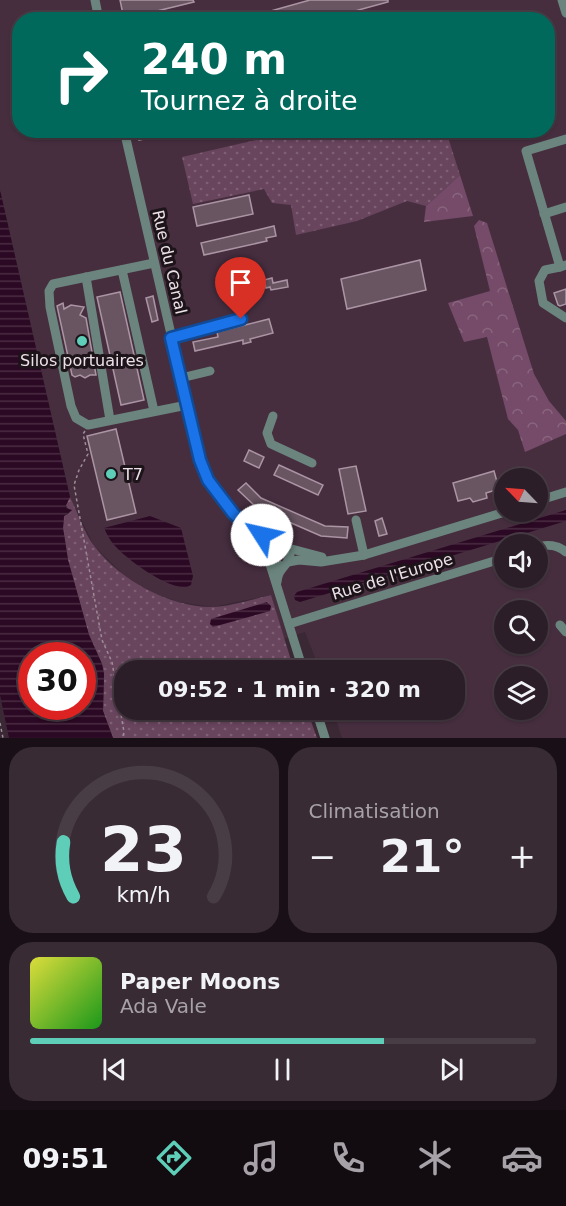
<!DOCTYPE html>
<html lang="fr">
<meta charset="utf-8">
<style>
:root{--surface:#2c1e28;--page:#382b34;--text:#f1f3f6;--muted:#a6a2a8;--line:#483c45;--accent:#5eceb8}
body{margin:0;font-family:"DejaVu Sans",sans-serif;background:var(--page);color:var(--text);height:100vh;display:flex;flex-direction:column;font-size:22px;white-space:nowrap}
*{box-sizing:border-box;margin:0}
p{font-size:20px;color:var(--muted)}
.icon{flex:none;width:33px;height:33px;fill:none;stroke:currentColor;stroke-width:2;stroke-linecap:round;stroke-linejoin:round}
.map{position:relative;height:738px;overflow:hidden}
.sheet{display:flex;flex-direction:column;gap:9px;padding:9px;background:#181016;flex:1}
.sheet>*{flex:none}
.guide{position:absolute;left:12px;top:12px;width:543px;height:126px;border-radius:24px;box-shadow:0 2px 4px #0004,0 0 0 2px var(--line);background:#00695c;color:#fff;overflow:hidden}
.needle{width:39px;rotate:295deg}
.fabs{position:absolute;left:494px;top:468px;display:grid;gap:12px}
.fabs a{display:grid;place-items:center;width:54px;height:54px;border-radius:50%;background:var(--surface);box-shadow:0 2px 4px #0004,0 0 0 2px var(--line);font-size:30px}
.speed{position:absolute;left:18px;top:642px;display:flex;gap:12px;font-size:30px;font-weight:700;text-align:center}
.speed>*{display:grid;place-content:center;width:78px;height:78px;border-radius:50%;background:var(--surface);box-shadow:0 2px 4px #0004,0 0 0 2px var(--line);line-height:1}
.speed .limit{border:9px solid #d22;background:#fff;color:#111}
.pin{position:absolute;display:grid;place-items:center;width:51px;height:51px;color:#fff;margin:-62px -26px;border-radius:50% 50% 50% 0;rotate:-45deg;box-shadow:0 0 6px #0007}
.pin .icon{rotate:45deg}
.me{position:absolute;width:66px;margin:-33px;rotate:305deg;stroke-linejoin:round;filter:drop-shadow(0 0 4px #0008)}
.turn{display:flex;align-items:center;gap:21px;height:126px;padding:0 30px;font-size:27px}
.turn .icon{width:78px;height:78px;stroke-width:2.5}
.turn b{display:block;font-size:42px;line-height:51px}
.big{font-size:45px;font-weight:700;line-height:1.1}
.sheet .widget{flex:1;display:flex;flex-direction:column;justify-content:center;gap:9px;min-width:0;padding:0 21px;border-radius:24px;background:var(--page)}
.sheet .dial{align-items:center;gap:0}
.dial svg{height:156px;overflow:visible;fill:none;stroke:var(--line);stroke-width:7;stroke-linecap:round;text-anchor:middle}
.dial text{fill:var(--text);stroke:none}
.song{display:flex;align-items:center;gap:18px}
.cover{width:72px;height:72px;border-radius:9px;background:linear-gradient(135deg,hsl(60 70% 55%),hsl(120 70% 35%))}
.played{height:6px;border-radius:3px;background:linear-gradient(90deg,var(--accent) 70%,var(--line) 70%)}
.keys{display:flex;justify-content:space-around;direction:ltr}
.heat{display:flex;justify-content:space-between;align-items:center;font-size:33px;direction:ltr}
.sheet .tiles{flex:1;display:grid;gap:9px;grid-template-columns:1fr 1fr}
.widget:last-child{grid-column:span 2}
.trip{position:absolute;left:114px;top:660px;width:351px;height:60px;border-radius:24px;background:var(--surface);box-shadow:0 2px 4px #0004,0 0 0 2px var(--line);font-weight:700;line-height:60px;text-align:center}
.tab-bar{display:flex;height:96px;justify-content:space-around;align-items:center;background:#120c10;color:var(--muted)}
.tab-bar .icon{width:42px;height:42px}
.tab-bar .current{color:var(--accent)}
.tab-bar b{font-size:27px;color:var(--text)}
.map>svg:first-child{display:block}
.built{fill:#462e3f;fill-rule:evenodd}
.grass{fill:url(#grass-dots)}
.forest{fill:url(#forest-crowns)}
.water{fill:url(#water-rules);fill-rule:evenodd}
.building{fill:#695562;stroke:#ab95a4;stroke-width:1.5}
.lines{fill:none;stroke-linecap:round;stroke-linejoin:round}
.path{stroke:#9c8d97;stroke-width:1.5;stroke-dasharray:3 3;stroke-linecap:butt}
.minor{stroke:#6b857e;stroke-width:9}
.route-casing{stroke:#114b97;stroke-width:15}
.route{stroke:#1a73e8;stroke-width:10}
.poi-dot{fill:#5eceb8;stroke:#1c1419;stroke-width:2}
.labels{text-anchor:middle;stroke-width:6;stroke-linejoin:round;paint-order:stroke}
.street-label{font-size:16px;fill:#ede1e9;stroke:#1c1419}
.poi-label{font-size:16px;fill:#ede1e9;stroke:#1c1419}
</style>
<div class="map">
<svg width="566" height="738" viewBox="0 0 566 738">
<defs>
<pattern id="grass-dots" width="8" height="8" patternUnits="userSpaceOnUse" patternTransform="scale(1.5)"><rect width="8" height="8" fill="#68445d"/><path d="M2 2h.1M6 6h.1" fill="none" stroke="#7e5f74" stroke-width="1.8" stroke-linecap="round"/></pattern>
<pattern id="forest-crowns" width="20" height="18" patternUnits="userSpaceOnUse" patternTransform="scale(1.5)"><rect width="20" height="18" fill="#754b69"/><path d="M2 6a3 3 0 1 1 6 0M12 15a3 3 0 1 1 6 0" fill="none" stroke="#89657e"/></pattern>
<pattern id="water-rules" width="6" height="5" patternUnits="userSpaceOnUse" patternTransform="scale(1.5)"><rect width="6" height="5" fill="#2b0823"/><path d="M0 2.5h6" fill="none" stroke="#4a2c43"/></pattern>
</defs>
<rect width="100%" height="100%" fill="#3a2835"/>
<path class="built" d="M0 0H566V738H342L333 710H454V670H320L305 632 283 639 271 595 212 607 179 602 153 593 125 576 94 546 70 497 0 190ZM20 20H548V130H20ZM504 478H537V512H504ZM504 544H537V578H504ZM504 610H537V644H504ZM504 676H537V710H504Z"/>
<g class="grass">
<polygon points="295,131 446,131 460,175 426,206 407,201 357,221 296,235 291,205 272,203 264,189 193,204 182,157"/>
<path d="M70 497C78 513 84 533 95 547 120 580 170 607 211 607 229 607 253 599 271 595L294 670H124V710H307L317 738H113L103 711 104 674 102 664 89 635 68 560 63 528 64 516 70 513 66 505Z"/>
</g>
<g class="forest">
<polygon points="460,175 473,216 424,222 426,206"/>
<polygon points="479,220 487,223 534,374 549,401 566,421 566,434 525,452 518,430 508,419 487,337 464,342 448,303 490,291 474,226"/>
</g>
<g class="water">
<path d="M0 190 70 497 66 505V508L72 510 71 511 64 516 63 528 68 560 89 635 102 664 104 674 103 711 113 738H9L0 695ZM32 656H82V706H32Z"/>
<polygon points="566,510 566,521 300,602 295,600 294,596 297,592"/>
<path d="M150 516 181 528 193 576 191 585C174 596 120 555 111 541 108 537 106 532 104 528Z"/>
<polygon points="267,602 271,606 270,611 213,627 210,624 211,619"/>
</g>
<g class="building">
<polygon points="120,0 193,0 194,2 124,19"/>
<polygon points="310,0 388,0 388,2 322,20 269,20 267,12"/>
<polygon points="137,130 171,130 172,133 139,140"/>
<polygon points="249,195 253,214 197,226 193,207"/>
<polygon points="274,226 276,236 266,238 267,241 204,255 201,243"/>
<polygon points="420,260 426,290 347,309 341,279"/>
<polygon points="272,278 273,283 287,280 288,287 271,290 270,287 266,288 264,280"/>
<polygon points="566,289 566,304 560,306 558,305 554,293"/>
<polygon points="120,292 144,400 121,405 97,297"/>
<polygon points="153,296 158,320 152,322 146,298"/>
<polygon points="63,303 64,309 71,305 84,307 80,315 86,318 96,375 90,375 85,378 80,375 75,377 72,375 57,306"/>
<polygon points="269,319 273,333 250,339 251,342 243,344 243,340 195,351 193,342 218,337 217,332"/>
<polygon points="116,429 136,513 107,520 87,436"/>
<polygon points="249,450 264,457 259,468 244,461"/>
<polygon points="279,465 323,485 318,495 274,475"/>
<polygon points="356,466 366,511 348,514 339,469"/>
<polygon points="494,471 499,489 486,493 487,498 473,502 470,498 458,501 453,483"/>
<polygon points="246,483 261,498 325,526 348,527 347,538 321,536 257,508 238,490"/>
<polygon points="382,518 387,534 379,536 375,521"/>
</g>
<g class="lines">
<g class="path">
<polyline points="85,431 83,434 88,454 79,470 74,485 102,640 112,662 124,732 123,738"/>
<polyline points="0,723 3,738"/>
</g>
<g class="minor">
<polyline points="95,0 99,20"/>
<polyline points="562,0 566,13"/>
<path d="M124 130 200 460C212 490 226 502 246 526 254 536 261 547 268 557"/>
<polyline points="566,139 526,151 560,267 566,265"/>
<polyline points="544,214 566,207"/>
<polyline points="154,263 53,284 49,291 50,307 71,406 76,418 88,425 187,405"/>
<polyline points="560,267 545,270 539,281 543,303 566,318"/>
<polyline points="122,270 154,411"/>
<polyline points="86,277 110,420"/>
<polyline points="171,337 241,319"/>
<polyline points="181,378 210,371"/>
<polyline points="273,416 267,433 271,444 312,463"/>
<polyline points="537,501 566,492"/>
<polyline points="356,520 364,555"/>
<polyline points="248,527 278,544"/>
<path d="M537 547C547 544 558 545 566 552"/>
<polyline points="288,548 322,557"/>
<polyline points="269,561 303,670"/>
<polyline points="288,562 299,560 321,562 364,555 505,512"/>
<path d="M277 582C278 567 288 567 290 555L285 546 278 544 269 550 268 557 272 564 282 566"/>
<polyline points="289,624 504,558"/>
<polyline points="560,625 566,632"/>
<polyline points="316,710 325,738"/>
</g>
</g>
<g class="lines">
<g class="route-casing">
<polyline id="route" points="241,319 171,338 200,460 208,480 233,513 246,526 262,535"/>
</g>
<use href="#route" class="route"/>
</g>
<g class="poi-dot">
<circle cx="82" cy="341" r="6"/>
<circle cx="111" cy="474" r="6"/>
</g>
<g class="labels">
<g class="street-label">
<text transform="translate(170 262) rotate(77)" y="6">Rue du Canal</text>
<text transform="translate(392 576) rotate(-17)" y="6">Rue de l'Europe</text>
</g>
<g class="poi-label">
<text x="82" y="366">Silos portuaires</text>
<text x="123" y="480" text-anchor="start">T7</text>
</g>
</g>
</svg>
<div class="fabs">
<a><svg class="needle" viewBox="-14 -14 28 28"><path d="M0-13l5 13h-10z" fill="#e53935"/><path d="M0 13l5-13h-10z" fill="#a6a2a8"/></svg></a>
<a><svg class="icon" aria-label="sound" viewBox="0 0 24 24"><path d="M4 9h4l5-4v14l-5-4H4zM17 9q2 3 0 6"/></svg></a>
<a><svg class="icon" aria-label="search" viewBox="0 0 24 24"><circle cx="10" cy="10" r="6"/><path d="M15 15l6 6"/></svg></a>
<a><svg class="icon" aria-label="layers" viewBox="0 0 24 24"><path d="M12 4l9 5-9 5-9-5zM3 14l9 5 9-5"/></svg></a>
</div>
<div class="speed"><div class="limit">30</div></div>
<div class="pin" style="left:241px;top:319px;background:#d93025"><svg class="icon" aria-label="arrive" viewBox="0 0 24 24"><path d="M6 21V4h12l-3 4 3 4H6"/></svg></div>
<svg class="me" style="left:262px;top:535px" viewBox="-20 -20 40 40"><circle r="19" fill="#fff"/><path d="M0-13L10 11 0 6-10 11z" fill="#1a73e8"/></svg>
<div class="trip">09:52 · 1 min · 320 m</div>
<div class="guide">
<div class="turn"><svg class="icon" aria-label="right" viewBox="0 0 24 24"><path d="M7 20v-9h11M14 6l5 5-5 5"/></svg><div><b>240 m</b>Tournez à droite</div></div>
</div>
</div>
<section class="sheet">
<div class="tiles">
<div class="widget dial"><svg viewBox="0 0 100 80">
<path d="M14 69A42 42 0 1 1 86 69"/>
<path d="M14 69A42 42 0 0 1 9 41" stroke="#5eceb8"/>
<text x="50" y="56" font-size="32" font-weight="700">23</text>
<text x="50" y="72" font-size="11">km/h</text>
</svg></div>
<div class="widget"><p>Climatisation</p>
<div class="heat"><a>−</a><b class="big">21°</b><a>+</a></div>
</div>
<div class="widget">
<div class="song"><i class="cover"></i><div><b>Paper Moons</b><p>Ada Vale</p></div></div>
<div class="played"></div>
<div class="keys"><svg class="icon" aria-label="previous" viewBox="0 0 24 24"><path d="M18 5L8 12l10 7zM5 5v14"/></svg><svg class="icon" aria-label="pause" viewBox="0 0 24 24"><path d="M8 5v14M16 5v14"/></svg><svg class="icon" aria-label="next" viewBox="0 0 24 24"><path d="M6 5l10 7-10 7zM19 5v14"/></svg></div>
</div>
</div>
</section>
<nav class="tab-bar">
<b>09:51</b>
<svg class="icon current" aria-label="directions" viewBox="0 0 24 24"><path d="M12 3l9 9-9 9-9-9zM9 14v-3h6M13 9l2 2-2 2"/></svg>
<svg class="icon" aria-label="music" viewBox="0 0 24 24"><path d="M9 18V5l10-2v13"/><circle cx="6" cy="18" r="3"/><circle cx="16" cy="16" r="3"/></svg>
<svg class="icon" aria-label="phone" viewBox="0 0 24 24"><path d="M5 4h4l2 5-3 2q2 4 5 5l2-3 5 2v4C11 20 4 13 5 4z"/></svg>
<svg class="icon" aria-label="climate" viewBox="0 0 24 24"><path d="M12 3v18M4 7l16 10M4 17L20 7"/></svg>
<svg class="icon" aria-label="car" viewBox="0 0 24 24"><path d="M5 17H2v-5l4-1 3-4h7l3 4 3 1v5h-3M9 17h6M6 11h13"/><circle cx="7" cy="17" r="2"/><circle cx="17" cy="17" r="2"/></svg>
</nav>
